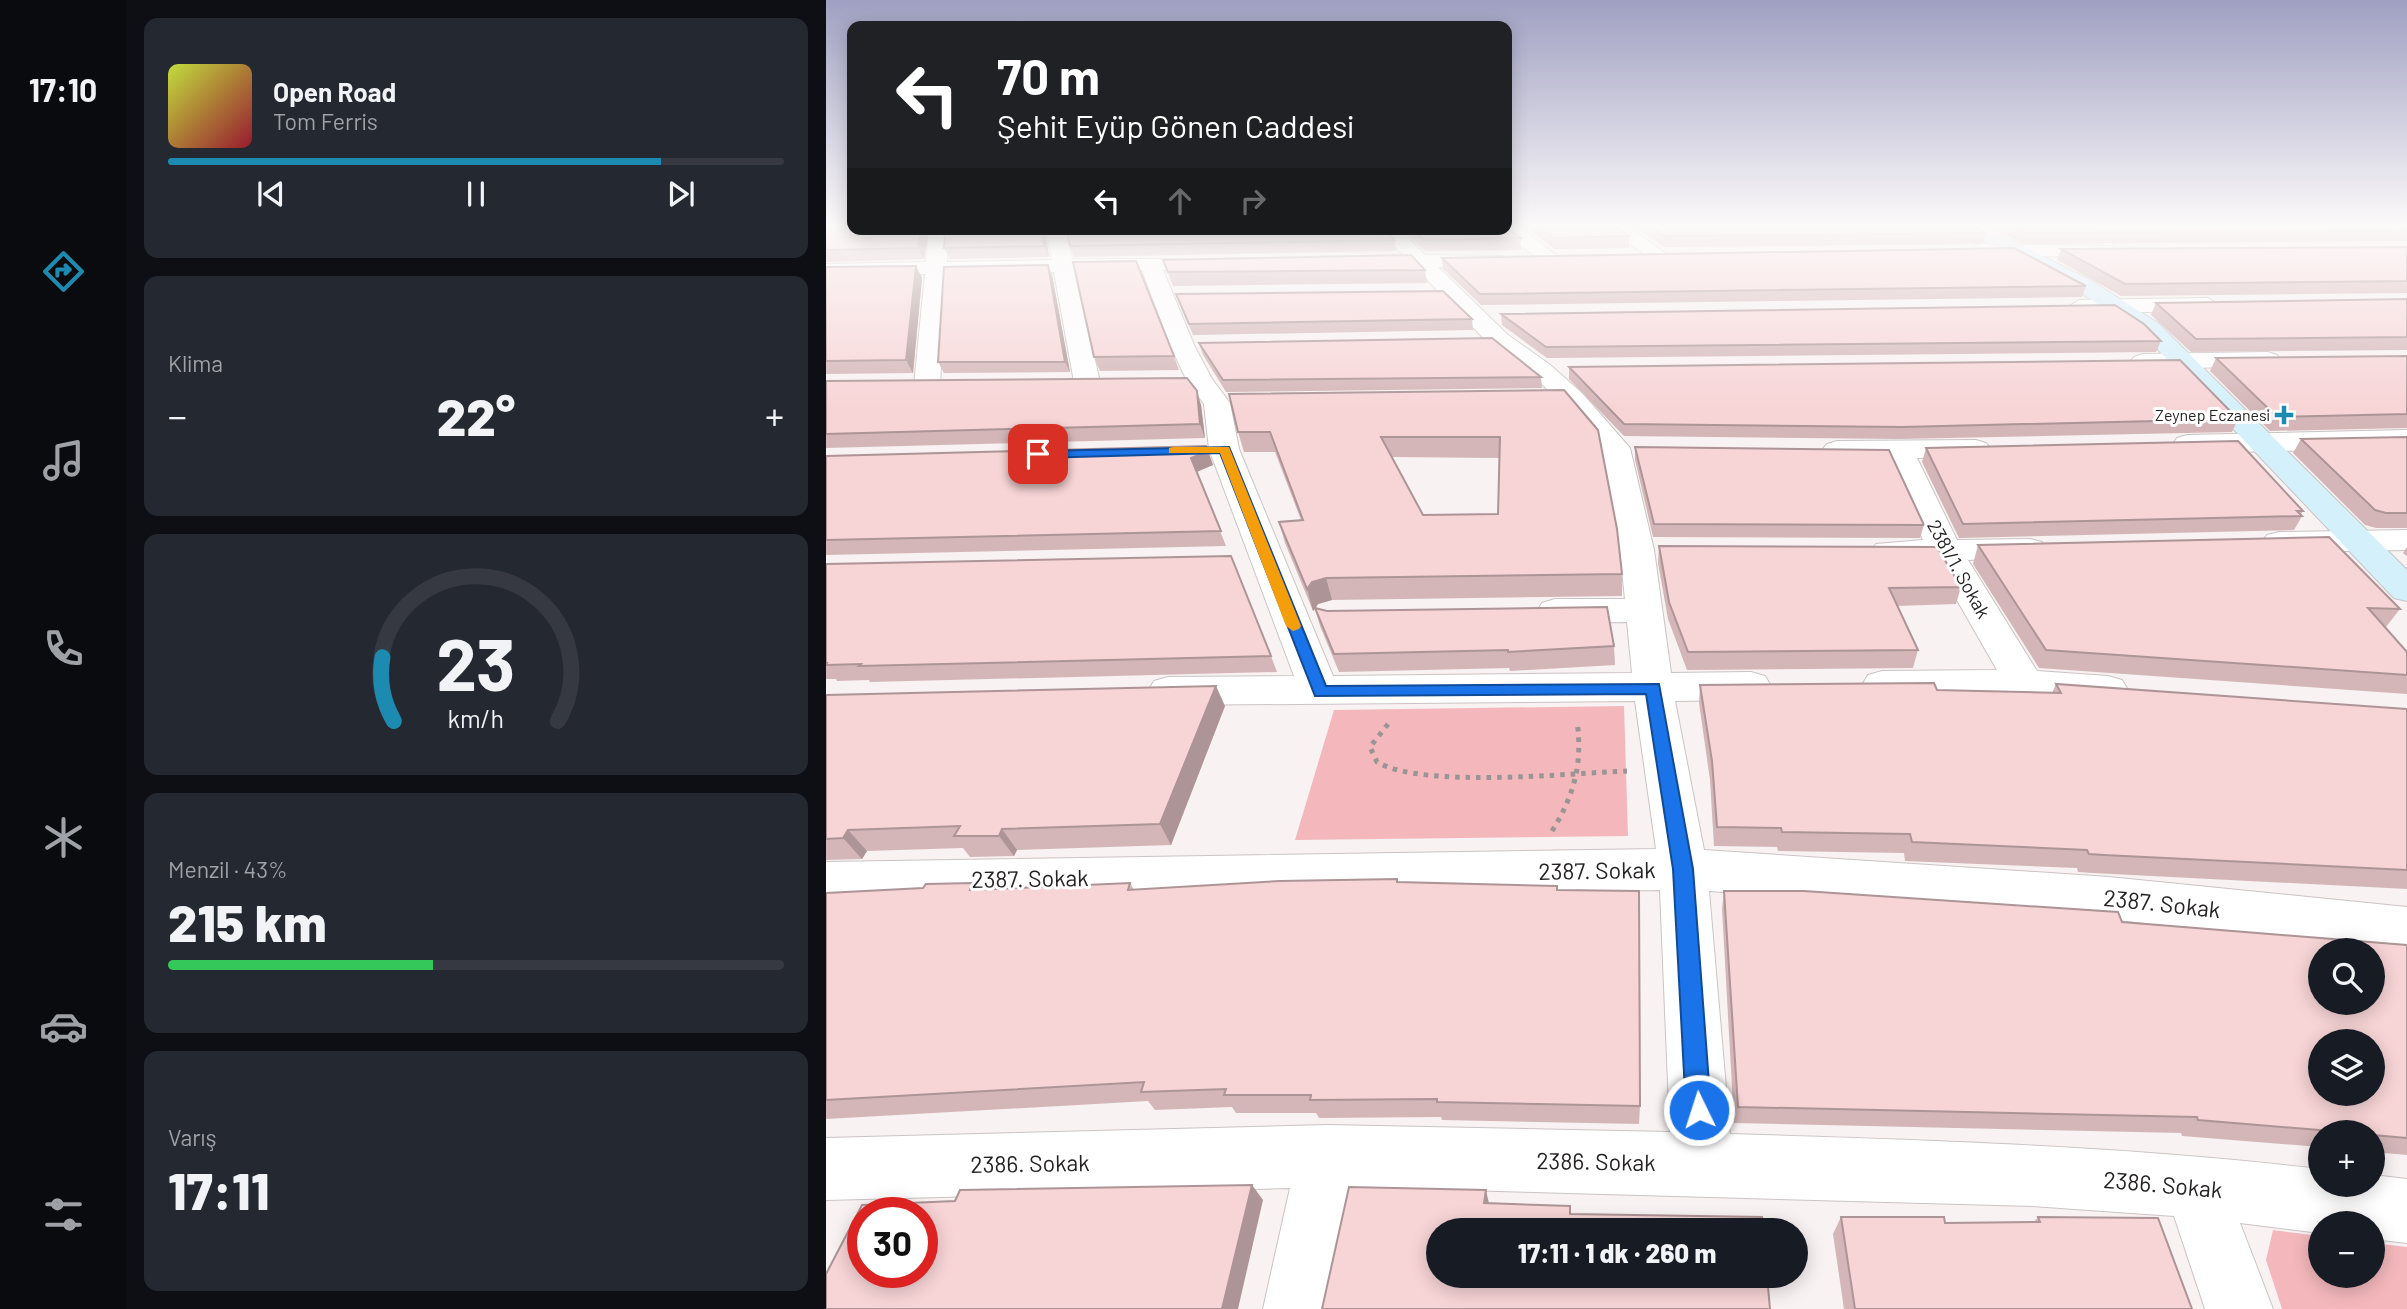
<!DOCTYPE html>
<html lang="tr">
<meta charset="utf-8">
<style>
:root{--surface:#171b24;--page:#242831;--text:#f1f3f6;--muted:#9ea1a6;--line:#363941;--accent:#1d8bb1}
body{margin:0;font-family:Barlow,sans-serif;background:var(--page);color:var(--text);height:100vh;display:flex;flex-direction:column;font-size:26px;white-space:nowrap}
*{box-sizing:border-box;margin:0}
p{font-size:23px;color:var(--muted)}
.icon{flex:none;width:38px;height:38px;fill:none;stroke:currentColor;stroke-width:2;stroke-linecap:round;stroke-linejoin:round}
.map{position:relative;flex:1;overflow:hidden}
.panel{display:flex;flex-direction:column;gap:18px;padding:18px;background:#0d0f14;width:700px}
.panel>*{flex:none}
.banner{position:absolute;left:21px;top:21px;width:665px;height:214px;border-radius:14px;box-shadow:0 4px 18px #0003;background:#202124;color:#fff;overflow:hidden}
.tools{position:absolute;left:1482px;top:938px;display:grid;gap:14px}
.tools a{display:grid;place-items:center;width:77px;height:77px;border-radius:50%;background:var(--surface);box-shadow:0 4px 18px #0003;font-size:35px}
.speed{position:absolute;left:21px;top:1197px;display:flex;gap:14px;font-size:35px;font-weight:700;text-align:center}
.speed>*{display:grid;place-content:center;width:91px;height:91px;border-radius:50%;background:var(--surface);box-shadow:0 4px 18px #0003;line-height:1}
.speed .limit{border:10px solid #d22;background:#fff;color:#111}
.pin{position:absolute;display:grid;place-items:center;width:60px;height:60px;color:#fff;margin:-30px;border-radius:14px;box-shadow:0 4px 10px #0006}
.me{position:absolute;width:77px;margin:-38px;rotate:356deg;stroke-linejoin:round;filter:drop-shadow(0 0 5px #0008)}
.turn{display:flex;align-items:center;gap:24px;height:147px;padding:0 35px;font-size:32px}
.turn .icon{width:91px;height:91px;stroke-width:2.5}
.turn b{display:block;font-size:49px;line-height:60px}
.lanes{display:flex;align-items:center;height:66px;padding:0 35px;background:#0003;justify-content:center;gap:35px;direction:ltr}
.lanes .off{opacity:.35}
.big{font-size:52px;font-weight:800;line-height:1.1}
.panel .card{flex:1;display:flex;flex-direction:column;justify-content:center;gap:10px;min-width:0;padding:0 24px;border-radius:14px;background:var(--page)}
.panel .dial{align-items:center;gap:0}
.dial svg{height:182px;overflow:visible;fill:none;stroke:var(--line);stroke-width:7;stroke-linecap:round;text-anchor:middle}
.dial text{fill:var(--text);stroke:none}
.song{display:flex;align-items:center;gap:21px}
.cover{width:84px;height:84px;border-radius:10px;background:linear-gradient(135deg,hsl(70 70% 55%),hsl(350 70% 35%))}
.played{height:7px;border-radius:4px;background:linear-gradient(90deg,var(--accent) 80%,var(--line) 80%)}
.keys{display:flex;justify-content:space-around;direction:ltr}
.heat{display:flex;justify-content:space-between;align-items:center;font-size:38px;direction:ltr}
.charge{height:10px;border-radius:5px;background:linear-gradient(90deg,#34c759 43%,var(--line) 0)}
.trip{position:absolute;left:600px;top:1218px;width:382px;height:70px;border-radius:35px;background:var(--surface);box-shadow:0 4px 18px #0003;font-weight:800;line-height:70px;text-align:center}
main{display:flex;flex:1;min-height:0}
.tabs{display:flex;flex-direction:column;width:126px;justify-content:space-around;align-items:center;background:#090b0e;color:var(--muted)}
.tabs .icon{width:49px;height:49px}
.tabs .current{color:var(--accent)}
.tabs b{font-size:32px;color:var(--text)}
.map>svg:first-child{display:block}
.green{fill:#f4b8bc}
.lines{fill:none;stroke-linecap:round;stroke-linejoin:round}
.minor-casing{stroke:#cbc4c4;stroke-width:2}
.secondary-casing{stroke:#cbc4c4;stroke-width:2}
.path{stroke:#9a9494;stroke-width:5;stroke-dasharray:4.5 6;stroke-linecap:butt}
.minor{fill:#fff;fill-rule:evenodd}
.secondary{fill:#d4f0fb;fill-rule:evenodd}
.wall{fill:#d4b6b8;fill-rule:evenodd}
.shaded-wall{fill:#ad9496}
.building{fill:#f7d4d6;stroke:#ad9496;stroke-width:2;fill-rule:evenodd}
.route{fill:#1a73e8;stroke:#114b97;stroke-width:2}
.slow{fill:#f59e0b}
.poi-dot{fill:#1d8bb1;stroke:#fff;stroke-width:2.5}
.labels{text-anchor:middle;stroke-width:6;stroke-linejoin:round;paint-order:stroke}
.far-poi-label{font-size:16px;fill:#252222;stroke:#fff;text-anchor:end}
.street-label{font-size:19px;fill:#252222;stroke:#fff}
.near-street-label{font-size:23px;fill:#252222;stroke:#fff}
</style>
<main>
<nav class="tabs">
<b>17:10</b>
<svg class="icon current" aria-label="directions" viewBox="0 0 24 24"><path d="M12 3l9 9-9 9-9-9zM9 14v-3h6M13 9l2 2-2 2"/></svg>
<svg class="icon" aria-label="music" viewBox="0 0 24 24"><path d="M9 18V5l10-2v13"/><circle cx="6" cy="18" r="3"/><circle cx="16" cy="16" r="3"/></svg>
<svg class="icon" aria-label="phone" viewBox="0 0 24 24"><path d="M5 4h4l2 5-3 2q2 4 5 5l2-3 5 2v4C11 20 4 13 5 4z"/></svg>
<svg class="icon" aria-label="climate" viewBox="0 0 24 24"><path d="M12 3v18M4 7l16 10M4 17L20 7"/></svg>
<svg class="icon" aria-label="car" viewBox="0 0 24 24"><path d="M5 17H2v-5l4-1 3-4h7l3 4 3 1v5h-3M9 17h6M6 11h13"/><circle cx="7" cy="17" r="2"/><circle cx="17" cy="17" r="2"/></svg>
<svg class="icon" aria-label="filters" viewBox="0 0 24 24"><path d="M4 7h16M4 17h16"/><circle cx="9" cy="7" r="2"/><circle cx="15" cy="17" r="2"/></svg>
</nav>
<section class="panel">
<div class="card">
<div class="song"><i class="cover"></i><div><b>Open Road</b><p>Tom Ferris</p></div></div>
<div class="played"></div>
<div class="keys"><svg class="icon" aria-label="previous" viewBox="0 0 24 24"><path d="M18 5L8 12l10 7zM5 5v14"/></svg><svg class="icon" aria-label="pause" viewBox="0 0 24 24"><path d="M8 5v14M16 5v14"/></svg><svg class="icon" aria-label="next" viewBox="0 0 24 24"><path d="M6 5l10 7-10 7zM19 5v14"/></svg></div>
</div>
<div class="card"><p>Klima</p>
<div class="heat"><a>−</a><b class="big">22°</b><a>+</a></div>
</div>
<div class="card dial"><svg viewBox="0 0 100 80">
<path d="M14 69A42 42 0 1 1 86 69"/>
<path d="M14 69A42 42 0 0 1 9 41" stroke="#1d8bb1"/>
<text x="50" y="56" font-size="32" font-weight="700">23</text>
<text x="50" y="72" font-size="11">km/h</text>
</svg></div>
<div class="card"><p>Menzil · 43%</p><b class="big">215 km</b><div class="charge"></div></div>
<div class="card"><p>Varış</p><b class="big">17:11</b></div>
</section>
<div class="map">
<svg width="1581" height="1309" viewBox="0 0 1581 1309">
<rect width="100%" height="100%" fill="#f9f2f2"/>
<g class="green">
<polygon points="798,706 802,836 469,840 508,710"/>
<polygon points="1447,1230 1494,1236 1494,1276 1547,1276 1547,1243 1581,1247 1581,1309 1456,1309 1440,1260"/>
</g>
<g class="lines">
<g class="minor-casing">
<g id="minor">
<polygon points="681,226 693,226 735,259 732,263 718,263 673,229 681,229"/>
<polygon points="778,226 801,226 845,257 842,261 828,261"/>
<path d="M103 229H122L121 262 226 260 221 229H240L246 259H396L399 263 389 269 337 270 368 345 386 379 404 403 413 449 507 676 806 673 801 622 729 623 716 619 711 611 716 603 729 599H799L794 550 775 449 738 405 705 374 664 345 589 267 540 268 530 262 540 256 577 255 553 229H573L599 255 676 256 679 260 669 266 612 267 682 335 723 364 756 393 804 448 828 550 845 673 925 672 939 676 945 686 939 696 925 700 849 701 878 850 1283 877 1581 907V953L1283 919 883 891 904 1134C1102 1140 1298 1146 1494 1169V1185H1547V1175L1581 1179V1243L1547 1239V1223H1494V1233L1414 1223 1447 1309H1379L1348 1216 1206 1206 527 1187 505 1309H437L464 1188 0 1200V1138L502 1125 844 1132 834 890 0 904V862L830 849 809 701 342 705 328 701 322 691 328 681 342 677 468 676 383 449 378 404 361 381 344 345 316 270 249 272 274 382 270 388H252L248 382 228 272 120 274 114 385 110 391H92L88 385 99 274 0 276V264L100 262Z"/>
<polygon points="1153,244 1285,246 1295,252 1285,258 1146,254 1143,250"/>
<polygon points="1382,298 1393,305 1390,310 1253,314 1242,307 1253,300"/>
<polygon points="1442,352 1451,355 1455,360 1451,365 1317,370 1308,367 1304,362 1308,357 1317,354"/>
<polygon points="1581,430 1581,448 1361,453 1351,450 1347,444 1351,438 1361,435"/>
<polygon points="1150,440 1160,443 1165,449 1160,455 1091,458 1131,540 1204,539 1216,542 1221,549 1216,556 1142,560 1211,671 1282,676 1296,680 1302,690 1296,700 1282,704 1199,698 1056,699 1042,695 1036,685 1042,675 1056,671 1171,670 1108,560 1062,561 1050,558 1045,551 1050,544 1097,540 1062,458 1001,456 996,450 1001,444 1011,441"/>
<polygon points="1581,530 1581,550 1453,552 1441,549 1436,542 1441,535 1453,532"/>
</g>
</g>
<g class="secondary-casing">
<polygon id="secondary" points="1128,226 1154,226 1193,244 1264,280 1332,323 1581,570 1581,601 1568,598 1316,333 1249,289"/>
</g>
<g class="path">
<path d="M562 724 544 747 551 762C598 789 743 773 801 771"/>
<path d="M726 831C748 796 757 763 751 721"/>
</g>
<use href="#minor" class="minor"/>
<use href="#secondary" class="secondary"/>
</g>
<g class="wall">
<polygon points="0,226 103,229 98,259 0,262"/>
<polygon points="698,226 789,226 803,236 803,248 729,249"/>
<polygon points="807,226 1147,226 1160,233 1157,244 839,247"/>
<polygon points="1161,226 1581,226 1581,241 1198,244"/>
<polygon points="119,229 219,229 223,257 124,259 118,248"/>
<polygon points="577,229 681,229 695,238 695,250 599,251"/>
<polygon points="568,240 570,251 248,257 244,246"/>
<polygon points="1581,247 1581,293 1295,296 1231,260 1235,249"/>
<polygon points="616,258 1260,286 1256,297 655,305 617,269"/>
<polygon points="337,260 599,270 601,283 347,286"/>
<polygon points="90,266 96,278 87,373 0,374 0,267"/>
<polygon points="226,275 244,372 118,373 112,362"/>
<polygon points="350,294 646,319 647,330 367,335"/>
<polygon points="1581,299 1581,350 1365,352 1325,315 1330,303"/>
<polygon points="675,314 1335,341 1330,352 721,358 676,325"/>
<polygon points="373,343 715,377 716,388 400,392 377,355"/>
<polygon points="348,356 353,370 274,371 268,357"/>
<polygon points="1581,356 1581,428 1444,431 1384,371 1390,358"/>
<polygon points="743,367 1412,419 1406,432 1073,439 798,436 743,379"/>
<polygon points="0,381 375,405 379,438 0,448"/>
<path d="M738 390 796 574V596L506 600 492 604 490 608 501 611 788 646 789 665 684 671 683 668 513 672 494 626 489 609 487 611 459 543 453 522 475 520 449 452H418L412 432ZM566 457 673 458 672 514 597 515Z"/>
<polygon points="1581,437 1581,528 1550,528 1539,525 1467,453 1475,439"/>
<polygon points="380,446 387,465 371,472 400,546 0,555 0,456"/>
<polygon points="809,447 1098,525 1094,538 827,537 809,460"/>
<polygon points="1100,448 1477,511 1475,514 1476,516 1468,530 1133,538 1096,462"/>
<polygon points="1152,545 1574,609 1560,627 1559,627 1581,652 1581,694 1213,668 1147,564"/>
<polygon points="833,546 1135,587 1130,604 1071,606 1092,650 1087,668 861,670 842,619 832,563"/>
<polygon points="1581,547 1581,556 1577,553"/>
<polygon points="0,564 445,656 451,672 44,682 43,680 11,681 10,679 0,679"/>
<polygon points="1230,684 1581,709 1581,889 1267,873 1252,872 1251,868 1079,861 1078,853 952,851 951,847 888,846 884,780 873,703 874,685 1226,693"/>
<polygon points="0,695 399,706 345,845 191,850 188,856 144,857 137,848 41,851 36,859 0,860"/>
<polygon points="572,882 731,890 814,1106 813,1124 616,1120 615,1117 493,1118 490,1113 410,1113 406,1107 329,1110 322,1101 0,1119 0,893 97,888 147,883 152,890 304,883 308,890"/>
<polygon points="898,891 1581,945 1581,1155 1547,1152 1547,1132 1494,1132 1494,1147 1356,1136 1355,1133 908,1123 896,909"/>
<polygon points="1015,1217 1119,1223 1208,1222 1212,1217 1366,1309 1018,1309 1007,1234"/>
</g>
<g class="shaded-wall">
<polygon points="95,229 103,229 98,259 92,248"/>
<polygon points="216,229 219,229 223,257 218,246"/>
<polygon points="222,265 226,275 244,372 239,362"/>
<polygon points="90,266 96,278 87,373 80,360"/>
<polygon points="371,391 375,405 379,438 374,424"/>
<polygon points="382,451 387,465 370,472 365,458"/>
<polygon points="500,578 506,600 492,604 487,611 481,589 486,582"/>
<polygon points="390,686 399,706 345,845 334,824"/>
<polygon points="176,829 191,850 188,856 173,836"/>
<polygon points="22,830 41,851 36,859 17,838"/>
<polygon points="147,883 164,904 144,890"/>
<polygon points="426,1185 437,1200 412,1309 396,1309"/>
<polygon points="660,1190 664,1208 658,1203"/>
</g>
<g class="building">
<polygon points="0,226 26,226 26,229 95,229 92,248 0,250"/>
<polygon points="712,226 789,226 803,236 728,238"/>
<polygon points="824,226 1147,226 1160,233 839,236"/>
<polygon points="1188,226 1581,226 1581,230 1201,233"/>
<polygon points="681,228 695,238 598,240 587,229 681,229"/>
<polygon points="119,229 216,229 218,246 118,248"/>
<polygon points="240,229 558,229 568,240 244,246"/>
<polygon points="1581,247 1581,281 1299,284 1235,249"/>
<polygon points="1188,248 1260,286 654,294 616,258"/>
<polygon points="585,255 599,270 342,272 337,260"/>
<polygon points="310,261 348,356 268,357 247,262"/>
<polygon points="222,265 239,362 112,362 118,267"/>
<polygon points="90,266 80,360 0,361 0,267"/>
<polygon points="617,291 646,319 363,324 350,294"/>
<polygon points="1581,299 1581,337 1370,339 1330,303"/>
<polygon points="1289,305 1318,324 1335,341 720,347 675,314"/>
<polygon points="666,338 715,377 397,380 373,343"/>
<polygon points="1581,356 1581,414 1451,417 1390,358"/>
<polygon points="1354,360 1412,419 1076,427 798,424 743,367"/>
<polygon points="361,378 371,391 374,424 0,434 0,381"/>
<path d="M738 390 772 430 791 529 796 574 500 578 486 582 481 589 453 522 477 520 444 432H412L403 394ZM555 437H674L672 514 597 515Z"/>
<polygon points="1581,437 1581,513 1560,513 1549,510 1475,439"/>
<polygon points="1412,441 1477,511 1471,511 1476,516 1137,524 1100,448"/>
<polygon points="380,446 382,451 365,458 395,531 0,540 0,456"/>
<polygon points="809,447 1063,450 1098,525 828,524"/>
<polygon points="1503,537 1574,609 1542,608 1581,652 1581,675 1220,650 1152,545"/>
<polygon points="833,546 1111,547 1135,587 1063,588 1092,650 862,652 843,602"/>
<polygon points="405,556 445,656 33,666 35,664 0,665 1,663 0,663 0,564"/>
<polygon points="781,607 788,646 682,652 682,650 508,654 489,608 501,611"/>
<polygon points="1108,683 1111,690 1235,693 1230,684 1581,709 1581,870 1278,855 1263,854 1261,850 1086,842 1084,834 956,832 955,828 891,827 886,761 874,685"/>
<polygon points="390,686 334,824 176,829 173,836 128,836 134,826 22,830 17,838 0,839 0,695"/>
<polygon points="571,879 571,882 731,886 731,890 813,891 814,1106 611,1102 611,1099 484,1100 485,1095 398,1095 400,1089 315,1092 318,1082 0,1100 0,893 97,888 100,884 147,883 144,890 304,883 302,890 454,881"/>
<path d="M898 891H978L1292 912 1296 922 1581 945V1138L1547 1135V1132H1517L1372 1120 1371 1117 912 1107ZM1494 950H1547V1003H1494ZM1494 1041H1547V1094H1494Z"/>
<path d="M426 1185 396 1309H0V1274L36 1205 129 1201 134 1190ZM37 1213H96V1272H37Z"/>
<polygon points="523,1187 660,1190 658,1203 744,1206 744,1214 936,1217 937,1230 612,1230 612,1276 941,1276 944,1309 496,1309"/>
<polygon points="1015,1217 1118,1217 1119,1223 1214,1222 1212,1217 1332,1218 1366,1309 1029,1309"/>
</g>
<linearGradient id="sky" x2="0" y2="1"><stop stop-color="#9fa0c2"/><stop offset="0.55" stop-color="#fcf9f9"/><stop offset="1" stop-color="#fcf9f9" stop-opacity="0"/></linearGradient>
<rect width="1581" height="410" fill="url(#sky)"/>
<polygon class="route" points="403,447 500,686 833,684 867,869 885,1110 881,1119 873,1122 864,1119 860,1110 847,869 820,694 489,696 394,453 212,458 206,454 212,451"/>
<polygon class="slow" points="347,447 403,447 475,626 473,629 467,631 460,626 394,453 343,453 343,448"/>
<path class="poi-dot" d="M1454.5 404.5h7v7h7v7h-7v7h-7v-7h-7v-7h7z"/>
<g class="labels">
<g class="far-poi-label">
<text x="1444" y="421">Zeynep Eczanesi</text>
</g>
<g class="street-label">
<text transform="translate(1133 569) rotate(61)" y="7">2381/1. Sokak</text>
</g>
<g class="near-street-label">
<text transform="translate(771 871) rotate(-1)" y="8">2387. Sokak</text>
<text transform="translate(204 879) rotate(-1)" y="8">2387. Sokak</text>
<text transform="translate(1336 904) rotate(6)" y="8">2387. Sokak</text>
<text transform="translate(770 1162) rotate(1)" y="8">2386. Sokak</text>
<text transform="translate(204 1164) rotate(-1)" y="8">2386. Sokak</text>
<text transform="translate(1337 1185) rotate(5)" y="8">2386. Sokak</text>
</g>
</g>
</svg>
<div class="tools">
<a><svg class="icon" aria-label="search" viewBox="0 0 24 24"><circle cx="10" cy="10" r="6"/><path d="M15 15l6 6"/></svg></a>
<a><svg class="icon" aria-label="layers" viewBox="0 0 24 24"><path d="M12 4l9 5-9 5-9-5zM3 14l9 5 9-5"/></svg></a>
<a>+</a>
<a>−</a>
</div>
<div class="speed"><div class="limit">30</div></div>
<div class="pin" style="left:212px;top:454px;background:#d93025"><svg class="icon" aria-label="arrive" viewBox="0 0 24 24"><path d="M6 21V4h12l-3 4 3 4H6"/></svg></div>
<svg class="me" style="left:873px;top:1110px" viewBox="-20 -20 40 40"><circle r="17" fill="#1a73e8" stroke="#fff" stroke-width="3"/><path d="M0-11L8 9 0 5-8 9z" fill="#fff"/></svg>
<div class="trip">17:11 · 1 dk · 260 m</div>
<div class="banner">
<div class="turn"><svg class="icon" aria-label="left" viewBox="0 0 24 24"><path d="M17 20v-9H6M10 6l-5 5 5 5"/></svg><div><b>70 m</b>Şehit Eyüp Gönen Caddesi</div></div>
<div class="lanes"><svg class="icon" aria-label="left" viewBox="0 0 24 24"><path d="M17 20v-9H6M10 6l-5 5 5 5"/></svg><svg class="icon off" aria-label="ahead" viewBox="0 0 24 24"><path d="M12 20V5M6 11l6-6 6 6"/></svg><svg class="icon off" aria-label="right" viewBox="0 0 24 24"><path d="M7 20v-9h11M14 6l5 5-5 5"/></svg></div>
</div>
</div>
</main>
